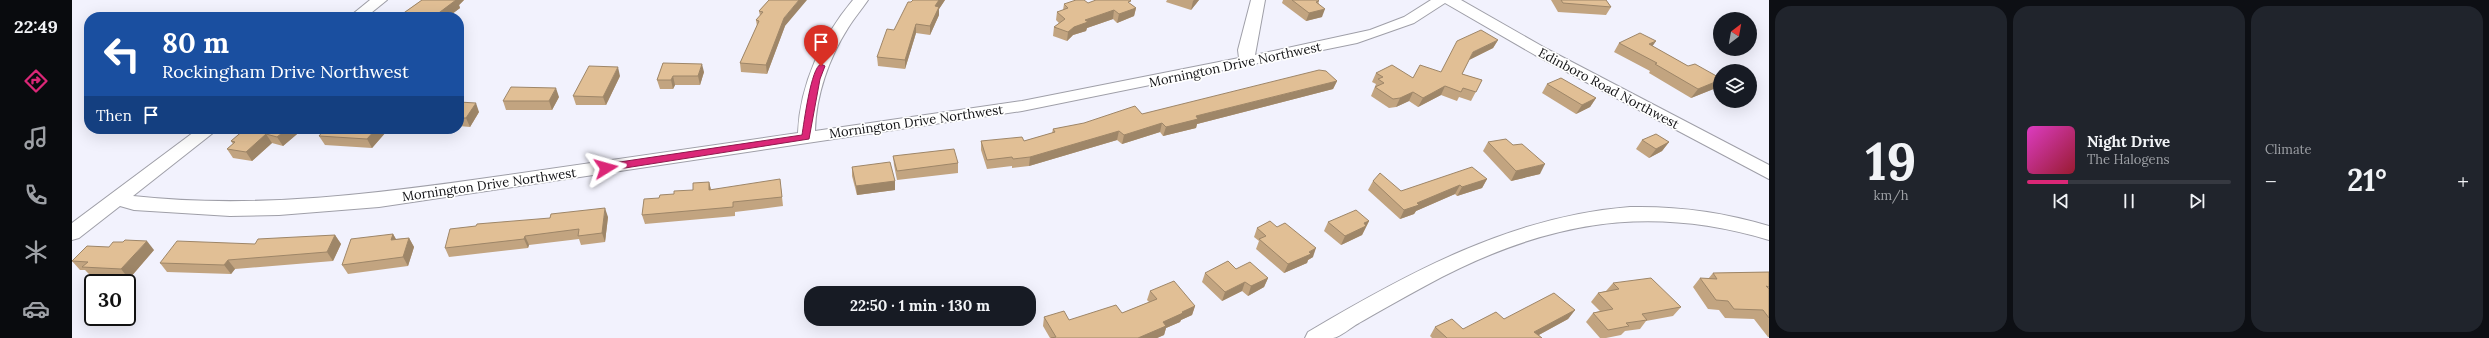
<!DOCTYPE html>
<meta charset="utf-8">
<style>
:root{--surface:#171b24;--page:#20242c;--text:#f1f3f6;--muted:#9ea1a6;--line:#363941;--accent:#db2777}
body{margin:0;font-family:Lora,serif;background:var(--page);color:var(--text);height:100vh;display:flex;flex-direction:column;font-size:15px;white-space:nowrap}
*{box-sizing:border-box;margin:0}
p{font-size:13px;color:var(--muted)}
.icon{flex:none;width:22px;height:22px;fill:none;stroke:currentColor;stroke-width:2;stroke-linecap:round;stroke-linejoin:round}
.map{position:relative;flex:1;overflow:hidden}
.side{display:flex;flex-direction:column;gap:6px;padding:6px;background:#0d0f14;width:720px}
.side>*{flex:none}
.banner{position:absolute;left:12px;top:12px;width:380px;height:122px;border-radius:16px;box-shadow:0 4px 16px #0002;background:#1a4fa0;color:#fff;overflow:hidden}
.needle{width:26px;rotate:31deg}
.fabs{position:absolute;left:1641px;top:12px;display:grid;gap:8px}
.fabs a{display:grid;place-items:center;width:44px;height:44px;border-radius:50%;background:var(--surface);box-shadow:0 4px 16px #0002;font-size:20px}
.speed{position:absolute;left:12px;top:274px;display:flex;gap:8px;font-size:20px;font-weight:700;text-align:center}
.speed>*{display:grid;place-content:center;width:52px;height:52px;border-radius:50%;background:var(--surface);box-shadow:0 4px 16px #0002;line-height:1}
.speed .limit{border:2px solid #111;border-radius:6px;background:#fff;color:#111}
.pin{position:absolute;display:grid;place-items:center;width:34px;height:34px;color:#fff;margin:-41px -17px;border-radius:50% 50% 50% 0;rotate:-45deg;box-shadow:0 0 4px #0007}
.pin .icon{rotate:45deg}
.me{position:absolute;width:44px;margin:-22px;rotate:82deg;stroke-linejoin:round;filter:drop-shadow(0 0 3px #0008)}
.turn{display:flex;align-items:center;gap:14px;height:84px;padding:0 12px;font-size:18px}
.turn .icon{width:52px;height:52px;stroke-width:2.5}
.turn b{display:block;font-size:28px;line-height:34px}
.then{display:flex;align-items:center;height:38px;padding:0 12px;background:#0003;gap:8px;font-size:15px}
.big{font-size:30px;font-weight:700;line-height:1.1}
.side .card{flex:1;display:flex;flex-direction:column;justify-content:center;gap:6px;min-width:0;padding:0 14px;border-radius:16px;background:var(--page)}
.side .dial{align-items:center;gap:0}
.dial b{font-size:52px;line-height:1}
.song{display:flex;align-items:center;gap:12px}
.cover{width:48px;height:48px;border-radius:6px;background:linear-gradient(135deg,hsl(310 70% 55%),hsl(350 70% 35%))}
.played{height:4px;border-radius:2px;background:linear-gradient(90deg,var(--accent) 20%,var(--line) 20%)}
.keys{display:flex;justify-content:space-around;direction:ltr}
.heat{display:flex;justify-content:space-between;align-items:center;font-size:22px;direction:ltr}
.side .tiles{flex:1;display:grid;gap:6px;grid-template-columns:repeat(3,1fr)}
.trip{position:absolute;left:732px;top:286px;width:232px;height:40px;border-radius:16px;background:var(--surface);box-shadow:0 4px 16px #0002;font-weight:700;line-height:40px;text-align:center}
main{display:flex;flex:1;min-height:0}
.tabs{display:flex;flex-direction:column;width:72px;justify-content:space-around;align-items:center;background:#090b0e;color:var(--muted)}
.tabs .icon{width:28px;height:28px}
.tabs .current{color:var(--accent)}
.tabs b{font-size:18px;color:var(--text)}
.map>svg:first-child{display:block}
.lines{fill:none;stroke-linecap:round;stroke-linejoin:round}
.street-casing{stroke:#9f9fa8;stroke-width:2}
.street{fill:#fff;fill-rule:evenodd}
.wall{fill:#c2a480}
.shaded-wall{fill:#9e8668}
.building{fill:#e1bf95;stroke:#9e8668}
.route{fill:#db2777;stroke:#8e194d}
.labels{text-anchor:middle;stroke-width:3.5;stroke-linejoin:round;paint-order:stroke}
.street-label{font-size:13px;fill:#121215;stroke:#fff}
</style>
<main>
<nav class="tabs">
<b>22:49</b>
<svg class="icon current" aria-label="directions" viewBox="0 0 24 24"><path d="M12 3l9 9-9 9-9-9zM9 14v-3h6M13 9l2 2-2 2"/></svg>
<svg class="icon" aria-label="music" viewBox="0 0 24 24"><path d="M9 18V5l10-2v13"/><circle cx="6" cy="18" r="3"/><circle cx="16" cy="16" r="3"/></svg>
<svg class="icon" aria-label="phone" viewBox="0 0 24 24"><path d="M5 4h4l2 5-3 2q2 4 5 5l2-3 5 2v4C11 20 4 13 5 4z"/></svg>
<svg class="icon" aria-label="climate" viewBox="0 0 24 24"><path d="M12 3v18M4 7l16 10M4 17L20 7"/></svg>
<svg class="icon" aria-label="car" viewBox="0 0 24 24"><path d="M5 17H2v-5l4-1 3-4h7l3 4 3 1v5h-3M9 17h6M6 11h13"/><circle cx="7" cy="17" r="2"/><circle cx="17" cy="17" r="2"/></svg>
</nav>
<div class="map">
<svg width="1697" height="338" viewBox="0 0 1697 338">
<rect width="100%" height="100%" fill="#f2f2fd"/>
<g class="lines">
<g class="street-casing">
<g id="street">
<polygon points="298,0 315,0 294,17 277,17"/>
<path d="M781 0H796C790 9 782 18 776 28 757 58 744 95 743 131L950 101 1167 58 1166 50 1179 0H1193L1183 55 1298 30 1332 17 1359 0H1389L1475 49 1697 165V179L1463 55 1373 3 1342 23 1285 43 950 111 307 207 207 215 158 216 62 210 48 206 7 238 0 240V223L126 129H146L61 196C187 210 311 193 436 175 532 161 629 147 726 133 728 84 750 37 781 0Z"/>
<path d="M1558 207C1606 206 1651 212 1697 226V240C1571 202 1467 224 1353 286 1331 298 1309 310 1287 323 1279 327 1269 337 1261 338 1252 338 1242 338 1233 338L1236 332C1336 273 1440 216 1558 207Z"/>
</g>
</g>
<use href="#street" class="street"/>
</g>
<g class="wall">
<polygon points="350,0 392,0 387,5 388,8 376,17 326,17"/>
<polygon points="697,0 713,26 695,74 669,72 668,63 685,26 684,20 688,16 687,11"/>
<polygon points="841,0 873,0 867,9 867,15 858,35 844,33 833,69 806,66 805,57 822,30"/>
<polygon points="1095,0 1127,0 1119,10 1094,2"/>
<polygon points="1211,0 1246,0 1250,17 1234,21 1210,3"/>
<polygon points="1479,0 1534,0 1539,7 1534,15 1486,12"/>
<polygon points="1016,3 1059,4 1064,8 1062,16 1045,23 1041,19 1015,28 1014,31 1001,35 995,41 981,36 982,27 987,23 984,20 985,12 991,10 992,4"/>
<polygon points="1426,40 1421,48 1397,60 1390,74 1410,80 1399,101 1387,97 1385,101 1369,95 1346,107 1337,101 1324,107 1317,108 1299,96 1304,84 1300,82 1304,73 1341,78 1369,72"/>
<polygon points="1547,43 1580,46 1616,66 1648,78 1648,82 1644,88 1619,98 1577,73 1578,71 1542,52"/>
<polygon points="591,63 632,72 628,85 603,85 601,89 588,89 585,80"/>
<polygon points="548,76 534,105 504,105 501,96"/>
<polygon points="1265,81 1261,89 1125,124 1124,128 1091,136 1088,132 1050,144 1045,140 957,166 940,168 940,166 915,169 909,150 909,141 952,141 980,133 981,129"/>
<polygon points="1475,84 1524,98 1518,107 1504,114 1470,93"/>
<polygon points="487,97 480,110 434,110 431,101"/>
<polygon points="387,102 407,112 398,127 387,126"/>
<polygon points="173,129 231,129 211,146 200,143 180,161 161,158 155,149 161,144 159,141"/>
<polygon points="314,132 300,148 253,145 247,136"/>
<polygon points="1570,140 1597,142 1590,151 1577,158 1564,149"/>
<polygon points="1416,142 1441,145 1468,174 1439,181 1411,151"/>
<polygon points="821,156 886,163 886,173 825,180 822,165"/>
<polygon points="780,167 823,181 823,190 785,195 780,176"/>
<polygon points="1415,179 1410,188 1385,196 1383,194 1344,211 1342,214 1328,219 1296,190 1301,181 1329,191"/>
<polygon points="637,182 639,189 709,188 711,206 663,212 663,216 573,224 570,215 602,194 621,190"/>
<polygon points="536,217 533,242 509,245 507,239 457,245 456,248 377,257 373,248"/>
<polygon points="1297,221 1290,235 1269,245 1252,231 1256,222"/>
<polygon points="1185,228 1241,257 1236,260 1235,263 1212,273 1184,249 1187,241 1182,237"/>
<polygon points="321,234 324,239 337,238 342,247 336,266 276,274 270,265"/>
<polygon points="263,235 269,244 261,261 163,269 159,274 95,272 88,263 183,244"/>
<polygon points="82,250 57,279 19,276 13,270 8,270 0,261"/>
<polygon points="1164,269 1196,278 1192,287 1176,296 1170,291 1150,301 1130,282 1133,273"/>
<polygon points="1697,272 1697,337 1696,337 1682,319 1653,318 1647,310 1636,309 1621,287 1628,278 1636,279 1641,273"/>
<polygon points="1541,283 1609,307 1601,316 1574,321 1568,329 1553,331 1549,335 1534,338 1528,338 1514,322 1521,313 1528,311 1519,302 1526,293 1534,291"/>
<polygon points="1078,291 1123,306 1120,315 1109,320 1108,322 1094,328 1092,335 1085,338 978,338 971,326 972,317 997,320 1050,313 1077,302 1075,300"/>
<polygon points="1503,310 1496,319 1467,335 1470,338 1360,338 1358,336 1363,327 1391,329 1432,319"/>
</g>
<g class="shaded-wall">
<polygon points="381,0 392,0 387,5 388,8 376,17 364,17 364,15"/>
<polygon points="727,0 735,0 713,26 695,74 694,65 712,18"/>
<polygon points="867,0 873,0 867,9 867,15 858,35 858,26 863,6"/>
<polygon points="1122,0 1127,0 1119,10 1121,1"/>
<polygon points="1064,8 1062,16 1045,23 1047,14"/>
<polygon points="1253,9 1250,17 1234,21 1237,13"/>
<polygon points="1042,10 1041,19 1015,28 1014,31 1001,35 995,41 996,32 1002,27 1013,20"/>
<polygon points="358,14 359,17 355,17"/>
<polygon points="844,24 844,33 833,69 833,60"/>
<polygon points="1426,40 1421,48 1397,60 1401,52"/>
<polygon points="1584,41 1578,50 1577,44"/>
<polygon points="630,64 632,72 628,85 626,76"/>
<polygon points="546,67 548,76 534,105 531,97"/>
<polygon points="601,76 603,85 601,89 599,80"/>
<polygon points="1648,80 1648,82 1644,88 1619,98 1626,89"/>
<polygon points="1265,81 1261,89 1125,124 1124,128 1091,136 1094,127 1124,116"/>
<polygon points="1373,86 1369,95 1346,107 1351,98"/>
<polygon points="484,88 487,97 480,110 477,101"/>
<polygon points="1341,92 1337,101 1324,107 1328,98"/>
<polygon points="1524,98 1518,107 1504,114 1510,105"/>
<polygon points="404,103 407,112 398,127 394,118"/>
<polygon points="1090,123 1088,132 1050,144 1052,135"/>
<polygon points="215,129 231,129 211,146 205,137"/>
<polygon points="304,129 312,129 314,132 300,148 295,139"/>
<polygon points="1047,131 1045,140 957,166 958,157"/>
<polygon points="194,134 200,143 180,161 174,152"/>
<polygon points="1597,142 1590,151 1577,158 1584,149"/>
<polygon points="1473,164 1468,174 1439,181 1444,171"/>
<polygon points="1415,179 1410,188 1385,196 1390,187"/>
<polygon points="823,181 823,190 785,195 784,186"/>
<polygon points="637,182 639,191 637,190"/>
<polygon points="1388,185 1383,194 1344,211 1342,214 1328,219 1332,210 1345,203"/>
<polygon points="533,208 536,217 533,242 530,233"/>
<polygon points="1297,221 1290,235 1269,245 1273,236 1292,223"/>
<polygon points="321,234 326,243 319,240"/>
<polygon points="263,235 269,244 261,261 255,252"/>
<polygon points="453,236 457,245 456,248 452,239"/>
<polygon points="337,238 342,247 336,266 331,257"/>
<polygon points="75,241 82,250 57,279 49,269"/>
<polygon points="1244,248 1241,257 1236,260 1235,263 1212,273 1216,264"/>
<polygon points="156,260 163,269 159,274 152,265"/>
<polygon points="1196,278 1192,287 1176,296 1179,286"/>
<polygon points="1173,282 1170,291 1150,301 1153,292"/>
<polygon points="1123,306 1120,315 1109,320 1108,322 1094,328 1092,335 1085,338 1066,338 1091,322 1110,312"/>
<polygon points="1503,310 1496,319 1461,338 1462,332"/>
</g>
<g class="building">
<polygon points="350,0 384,0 364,15 358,14 355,17 326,17"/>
<polygon points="697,0 727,0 712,18 694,65 668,63 687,21 684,20 691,12 687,11"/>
<polygon points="841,0 867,0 863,6 867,7 858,26 844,24 833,60 805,57 815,29 822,30 836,2 839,2"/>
<polygon points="1004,0 1012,0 1016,3 1024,0 1058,0 1059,1 1056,2 1064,8 1047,14 1042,10 1013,20 1016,22 1002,27 996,32 982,27 993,19 985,12 996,8 992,4"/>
<polygon points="1220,0 1246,0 1247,1 1244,2 1253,9 1237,13"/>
<polygon points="1489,0 1534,0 1539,7 1491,3"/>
<polygon points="1409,30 1426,40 1401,52 1390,74 1410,80 1404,92 1391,88 1389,92 1373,86 1351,98 1341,92 1328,98 1321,99 1303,87 1312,83 1306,79 1311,77 1304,73 1320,65 1341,78 1348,65 1369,72 1385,41"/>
<polygon points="1568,33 1584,41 1577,44 1616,66 1623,64 1648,78 1648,80 1626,89 1583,64 1585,63 1547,43"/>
<polygon points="591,63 630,64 626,76 601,76 599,80 585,80"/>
<polygon points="517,66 546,67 531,97 501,96"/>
<polygon points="1247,70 1254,71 1265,81 1124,116 1126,119 1094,127 1090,123 1052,135 1047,131 958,157 941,159 940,157 915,160 909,141 950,137 952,141 983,132 981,129 1012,123 1063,106 1070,114"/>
<polygon points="1489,78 1524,98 1510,105 1475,84"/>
<polygon points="439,87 484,88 477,101 431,101"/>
<polygon points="387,102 404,103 394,118 387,118"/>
<polygon points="173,129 215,129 205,137 194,134 174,152 155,149 163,142 159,141"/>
<polygon points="253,129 304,129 295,139 247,136"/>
<polygon points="1584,134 1597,142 1584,149 1570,140"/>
<polygon points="1434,139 1441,145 1450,144 1473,164 1444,171 1416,142"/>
<polygon points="882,149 886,163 825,171 821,156"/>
<polygon points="818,162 823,181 784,186 780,167"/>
<polygon points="1400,167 1415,179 1390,187 1388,185 1345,203 1347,205 1332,210 1301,181 1308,173 1329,191"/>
<polygon points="708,179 710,197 661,202 661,207 570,215 572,199 587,198 588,195 602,194 602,191 621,190 621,183 637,182 637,190"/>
<polygon points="533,208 530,233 506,236 507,229 453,236 452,239 373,248 378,229 404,226 405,224 478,218 479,214"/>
<polygon points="1284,210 1297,221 1292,223 1294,226 1273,236 1256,222"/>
<polygon points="1198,221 1205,227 1213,223 1244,248 1237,252 1239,254 1216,264 1187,239 1194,236 1185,228"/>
<polygon points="321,234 319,240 337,238 331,257 270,265 279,239"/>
<polygon points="263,235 255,252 156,260 152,265 88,263 105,241 183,244 186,239"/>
<polygon points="53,240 75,241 49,269 10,267 16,262 0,261 15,246 37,247 41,242 51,242"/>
<polygon points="1156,261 1164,269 1178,262 1196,278 1179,286 1173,282 1153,292 1133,273"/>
<polygon points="1697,272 1697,287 1694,286 1697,289 1697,318 1691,310 1662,309 1656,301 1644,300 1628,278 1645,279 1641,273"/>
<polygon points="1579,278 1609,307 1570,314 1575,320 1554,323 1557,326 1536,330 1521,313 1541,309 1526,293 1547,289 1541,283"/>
<polygon points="1102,281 1123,306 1110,312 1111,313 1091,322 1094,326 1066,338 979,338 984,337 972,317 992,311 997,320 1044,305 1050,313 1085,299 1078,291"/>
<polygon points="1482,293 1503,310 1462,332 1470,338 1375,338 1363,327 1380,319 1391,329 1424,312 1432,319"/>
</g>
<path class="route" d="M749 64 753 66 748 79 737 139 534 171 530 168 534 164 730 135C732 123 739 67 749 64Z"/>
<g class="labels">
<g class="street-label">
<text transform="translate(1163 64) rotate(-12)" y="5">Mornington Drive Northwest</text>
<text transform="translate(1537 88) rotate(28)" y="5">Edinboro Road Northwest</text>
<text transform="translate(844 121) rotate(-8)" y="5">Mornington Drive Northwest</text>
<text transform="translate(417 184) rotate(-8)" y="5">Mornington Drive Northwest</text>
</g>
</g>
</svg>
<div class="fabs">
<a><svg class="needle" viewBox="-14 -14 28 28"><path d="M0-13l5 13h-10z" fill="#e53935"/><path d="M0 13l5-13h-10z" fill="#9ea1a6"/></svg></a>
<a><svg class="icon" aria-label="layers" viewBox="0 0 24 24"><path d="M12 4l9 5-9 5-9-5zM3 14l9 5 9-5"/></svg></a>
</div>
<div class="speed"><div class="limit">30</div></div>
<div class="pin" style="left:749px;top:66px;background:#d93025"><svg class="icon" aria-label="arrive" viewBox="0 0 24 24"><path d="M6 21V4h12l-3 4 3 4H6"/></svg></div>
<svg class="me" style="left:534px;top:168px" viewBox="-20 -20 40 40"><path d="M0-17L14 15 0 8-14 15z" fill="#db2777" stroke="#fff" stroke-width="4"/></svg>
<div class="trip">22:50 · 1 min · 130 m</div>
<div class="banner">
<div class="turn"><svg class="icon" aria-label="left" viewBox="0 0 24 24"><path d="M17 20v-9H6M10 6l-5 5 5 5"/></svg><div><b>80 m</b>Rockingham Drive Northwest</div></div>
<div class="then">Then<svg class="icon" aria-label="arrive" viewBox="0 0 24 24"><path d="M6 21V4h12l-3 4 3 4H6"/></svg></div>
</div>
</div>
<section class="side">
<div class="tiles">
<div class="card dial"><b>19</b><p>km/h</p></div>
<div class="card">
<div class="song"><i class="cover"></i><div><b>Night Drive</b><p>The Halogens</p></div></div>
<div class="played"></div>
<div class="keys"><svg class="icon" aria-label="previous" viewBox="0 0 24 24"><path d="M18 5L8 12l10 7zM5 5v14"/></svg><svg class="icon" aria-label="pause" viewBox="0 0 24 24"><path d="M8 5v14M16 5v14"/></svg><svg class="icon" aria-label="next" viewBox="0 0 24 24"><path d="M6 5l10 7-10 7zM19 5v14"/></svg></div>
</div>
<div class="card"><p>Climate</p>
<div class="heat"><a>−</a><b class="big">21°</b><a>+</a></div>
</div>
</div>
</section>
</main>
